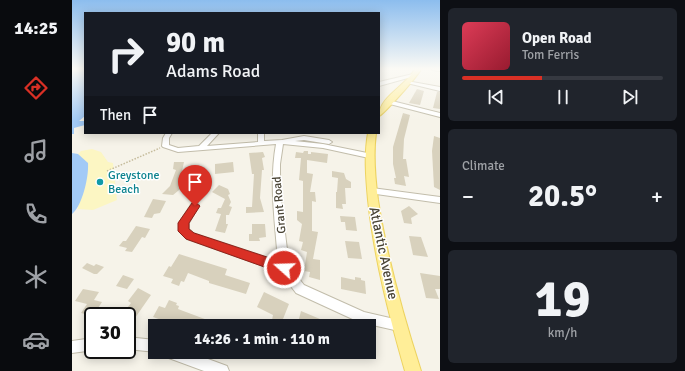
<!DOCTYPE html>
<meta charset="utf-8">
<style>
:root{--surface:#171b24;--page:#20242c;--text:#f1f3f6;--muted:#9ea1a6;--line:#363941;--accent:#d93025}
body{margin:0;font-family:Signika,sans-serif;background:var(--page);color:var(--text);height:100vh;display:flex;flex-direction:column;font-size:15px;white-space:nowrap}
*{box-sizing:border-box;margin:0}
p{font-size:13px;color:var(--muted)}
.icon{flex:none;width:22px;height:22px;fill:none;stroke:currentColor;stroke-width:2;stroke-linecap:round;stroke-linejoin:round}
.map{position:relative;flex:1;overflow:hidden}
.details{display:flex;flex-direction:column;gap:8px;padding:8px;background:#0d0f14;width:245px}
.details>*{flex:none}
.top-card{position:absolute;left:12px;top:12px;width:296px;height:122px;border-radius:0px;box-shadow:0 2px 10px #0003;background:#171b24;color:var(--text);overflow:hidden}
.speed{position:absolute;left:12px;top:307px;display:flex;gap:8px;font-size:20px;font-weight:700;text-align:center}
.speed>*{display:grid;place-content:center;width:52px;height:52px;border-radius:50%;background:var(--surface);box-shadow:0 2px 10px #0003;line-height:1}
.speed .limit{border:2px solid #111;border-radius:6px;background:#fff;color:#111}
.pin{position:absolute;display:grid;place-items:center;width:34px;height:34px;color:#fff;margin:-41px -17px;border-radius:50% 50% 50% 0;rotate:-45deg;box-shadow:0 0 4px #0007}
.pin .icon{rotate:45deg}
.me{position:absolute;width:44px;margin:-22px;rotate:290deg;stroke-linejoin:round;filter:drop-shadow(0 0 3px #0008)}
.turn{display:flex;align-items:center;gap:14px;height:84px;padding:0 16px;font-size:18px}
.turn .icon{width:52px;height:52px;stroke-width:2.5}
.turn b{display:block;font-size:28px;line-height:34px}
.then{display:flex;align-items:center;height:38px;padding:0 16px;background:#0003;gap:8px;font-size:15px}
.big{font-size:30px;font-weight:800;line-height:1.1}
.details .card{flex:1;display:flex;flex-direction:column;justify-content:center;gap:6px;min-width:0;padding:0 14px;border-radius:6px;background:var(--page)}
.details .dial{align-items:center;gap:0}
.dial b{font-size:52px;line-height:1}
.song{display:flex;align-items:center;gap:12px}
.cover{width:48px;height:48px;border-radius:6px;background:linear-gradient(135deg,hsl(350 70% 55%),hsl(350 70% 35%))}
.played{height:4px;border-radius:2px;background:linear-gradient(90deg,var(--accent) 40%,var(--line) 40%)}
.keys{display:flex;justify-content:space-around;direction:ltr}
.heat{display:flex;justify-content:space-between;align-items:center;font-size:22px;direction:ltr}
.trip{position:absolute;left:76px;top:319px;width:228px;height:40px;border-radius:0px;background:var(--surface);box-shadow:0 2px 10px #0003;font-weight:800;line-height:40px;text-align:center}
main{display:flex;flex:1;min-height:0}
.menu{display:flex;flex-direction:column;width:72px;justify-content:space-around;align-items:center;background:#090b0e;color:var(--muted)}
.menu .icon{width:28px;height:28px}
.menu .active{color:var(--accent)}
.menu b{font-size:18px;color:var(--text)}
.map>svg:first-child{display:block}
.sand{fill:#fcf6c3}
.water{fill:#a2caf6}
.building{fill:#d8d1bd}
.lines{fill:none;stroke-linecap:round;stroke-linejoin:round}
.minor-casing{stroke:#c2bdab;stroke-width:2}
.major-casing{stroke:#edd360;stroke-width:2}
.path{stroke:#c5bb9b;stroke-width:1.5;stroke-dasharray:1.5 1.5;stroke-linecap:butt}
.minor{fill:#fff;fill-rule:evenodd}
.major{fill:#ffee98;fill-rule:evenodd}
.route{fill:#d93025;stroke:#8d1f18}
.culture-dot{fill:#0f9aa8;stroke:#fff;stroke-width:1.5}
.labels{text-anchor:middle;stroke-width:3;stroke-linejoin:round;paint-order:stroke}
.culture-label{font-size:12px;fill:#0d838f;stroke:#fff;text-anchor:start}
.street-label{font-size:12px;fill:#4a4536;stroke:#fff}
.near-street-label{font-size:14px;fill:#4a4536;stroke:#fff}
</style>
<main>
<nav class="menu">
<b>14:25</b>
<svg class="icon active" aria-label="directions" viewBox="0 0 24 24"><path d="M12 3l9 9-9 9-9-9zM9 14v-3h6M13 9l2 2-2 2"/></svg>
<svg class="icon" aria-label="music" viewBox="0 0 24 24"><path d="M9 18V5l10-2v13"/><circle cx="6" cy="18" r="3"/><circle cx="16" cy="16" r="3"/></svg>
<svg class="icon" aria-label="phone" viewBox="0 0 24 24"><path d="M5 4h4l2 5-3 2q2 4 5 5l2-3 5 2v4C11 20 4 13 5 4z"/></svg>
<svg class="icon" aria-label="climate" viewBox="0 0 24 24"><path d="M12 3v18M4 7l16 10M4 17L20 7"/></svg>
<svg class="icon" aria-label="car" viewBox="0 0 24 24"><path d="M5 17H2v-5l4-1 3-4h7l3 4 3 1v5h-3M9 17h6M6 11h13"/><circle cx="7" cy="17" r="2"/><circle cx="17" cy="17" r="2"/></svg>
</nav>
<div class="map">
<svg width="368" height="371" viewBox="0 0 368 371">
<rect width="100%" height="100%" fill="#f6f3e9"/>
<polygon class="sand" points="20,149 29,152 36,162 41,163 45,200 21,210 6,209 10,158 6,154 9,151"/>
<g class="water">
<polygon points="0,69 13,69 13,116 7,121 13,121 13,125 2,128 2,134 0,134"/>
<path d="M0 153 6 154 16 163C17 177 10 206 0 214Z"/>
</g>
<g class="building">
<polygon points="345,89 352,91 348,105 337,103"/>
<polygon points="365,92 368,92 368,109 361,108"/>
<polygon points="331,113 338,115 332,139 331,159 334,159 337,177 332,176 334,186 323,184 322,178 324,178 321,164 321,147"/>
<polygon points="362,136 368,138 368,190 362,187 360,151"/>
<polygon points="232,151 236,151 236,154 239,154 239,152 256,154 255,163 235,160 235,173 241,174 238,192 243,192 244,202 240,201 240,231 246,232 241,259 248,260 248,280 237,277 238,272 232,271 235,252 229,250 231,242 227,241 230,224 225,220 225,211 231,212 231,181 227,180 229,158 223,158 224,152 231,153"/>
<polygon points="191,152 193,157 190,158 192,170 190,170 188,198 192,212 174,213 174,207 180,207 182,174 180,174 177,153"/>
<polygon points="102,162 112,162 108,180 119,180 117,186 112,186 101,195 90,194 98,186 104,170 101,169"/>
<polygon points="161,162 162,172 143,174 143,164"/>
<polygon points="260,171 272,173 274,179 279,182 279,188 273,188 274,204 270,204 271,209 264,208 264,192 265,192 266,178 260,177"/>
<polygon points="147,185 156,189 158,194 156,195 159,202 157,206 160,207 157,215 154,215 154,224 156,224 153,233 143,231 149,214 144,213 146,208 149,208 153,199 140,192"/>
<polygon points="81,199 94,201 88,213 82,214 80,218 72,217"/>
<polygon points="337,206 346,214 339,218 340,224 332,223 329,211"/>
<polygon points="268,216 283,217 285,231 274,230 273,222 269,222"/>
<polygon points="180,224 193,224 194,237 187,238 188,241 177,241 177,234 180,234"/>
<polygon points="64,226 78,229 73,238 70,237 60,252 53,251 55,248 47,246 51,241 54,241"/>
<polygon points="337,236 349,237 356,257 341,255"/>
<polygon points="273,241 287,242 290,259 276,258"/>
<polygon points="107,254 155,269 153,275 178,283 174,294 137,283 137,281 116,273 112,282 109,281 107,286 99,283 101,279 91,276 97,266 99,267"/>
<polygon points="15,263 22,266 24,264 32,267 25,274 22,274 10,268"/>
<polygon points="348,273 368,276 368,289 363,289 367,299 354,298"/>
<polygon points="51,275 62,279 55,289 44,286"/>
<polygon points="269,277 283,280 283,277 289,278 289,280 293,281 294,294 269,289"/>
<polygon points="66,288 79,295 63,318 52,312 59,303 56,301"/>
<polygon points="11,289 27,292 22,300 30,302 21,316 9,313 15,304 3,301"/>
<polygon points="192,292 217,304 209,324 200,320 201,315 185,307"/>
<polygon points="97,300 105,303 104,305 107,306 106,309 138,321 136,326 106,326 81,317 87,306 93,308"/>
<polygon points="229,311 248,319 246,326 233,326 226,323"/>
</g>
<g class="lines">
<g class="minor-casing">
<g id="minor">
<polygon points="360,69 368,69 368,71 360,70"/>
<polygon points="341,74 343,74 343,76 307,86 307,82"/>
<polygon points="335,81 368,87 368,91 335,83"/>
<polygon points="316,100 368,113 368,117 314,103 313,102"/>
<path d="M94 133H100L97 138V145L106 148 127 146 140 133H147L135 146 186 142V133H192V141L210 140 232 136 257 140 260 142 257 144 232 140 223 141 251 144 300 154 301 156 297 158 251 148 211 144 208 164V192L217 266 232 285 292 312 331 321 333 325 331 329 327 331 287 322 224 293 208 272 115 239 107 231V223L120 203H126L127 205 117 223V229L121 233 206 261C203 222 197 183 204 144L106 152 91 147 90 146 91 138Z"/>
<polygon points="300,188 368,197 368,203 297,193 296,191 297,189"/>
<polygon points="55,337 83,340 84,352 55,349"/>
<polygon points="21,338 22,350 0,353 0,341"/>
<polygon points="93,352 117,352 155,366 157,371 132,371 94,357"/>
</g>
</g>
<g class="major-casing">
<g id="major">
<path d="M343 69H349C346 76 311 115 307 116 307 97 334 86 343 69Z"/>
<path d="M296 133H304C301 155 303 177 306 200 315 258 331 315 349 371H333C317 315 302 258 296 200 294 178 292 155 296 133Z"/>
</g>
</g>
<polyline class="path" points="35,171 88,148"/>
<use href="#minor" class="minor"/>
<use href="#major" class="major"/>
</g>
<linearGradient id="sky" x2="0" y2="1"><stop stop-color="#8cbdee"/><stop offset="0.57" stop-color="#fbfaf5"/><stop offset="1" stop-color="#fbfaf5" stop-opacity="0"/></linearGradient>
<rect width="368" height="121" fill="url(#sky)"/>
<polygon class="route" points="123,202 128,206 117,223 117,229 122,233 216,264 218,268 216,272 212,274 114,239 106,231 106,223 120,203"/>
<circle class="culture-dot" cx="28" cy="182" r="4"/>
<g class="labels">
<g class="culture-label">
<text x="36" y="179">Greystone<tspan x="36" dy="14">Beach</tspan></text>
</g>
<g class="street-label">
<text transform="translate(207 205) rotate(-95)" y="4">Grant Road</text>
</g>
<g class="near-street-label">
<text transform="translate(312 253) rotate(78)" y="5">Atlantic Avenue</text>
</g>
</g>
</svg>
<div class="speed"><div class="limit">30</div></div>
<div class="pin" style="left:123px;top:206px;background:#d93025"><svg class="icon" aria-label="arrive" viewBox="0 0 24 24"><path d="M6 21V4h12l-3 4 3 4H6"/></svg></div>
<svg class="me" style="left:212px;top:268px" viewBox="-20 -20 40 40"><circle r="17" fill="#d93025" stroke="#fff" stroke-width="3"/><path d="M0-11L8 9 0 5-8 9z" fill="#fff"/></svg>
<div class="trip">14:26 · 1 min · 110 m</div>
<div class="top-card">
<div class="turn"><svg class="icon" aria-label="right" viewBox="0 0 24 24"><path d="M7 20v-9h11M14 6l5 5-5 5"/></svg><div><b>90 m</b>Adams Road</div></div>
<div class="then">Then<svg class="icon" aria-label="arrive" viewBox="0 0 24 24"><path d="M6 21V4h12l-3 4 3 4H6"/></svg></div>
</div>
</div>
<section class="details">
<div class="card">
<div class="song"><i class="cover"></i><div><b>Open Road</b><p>Tom Ferris</p></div></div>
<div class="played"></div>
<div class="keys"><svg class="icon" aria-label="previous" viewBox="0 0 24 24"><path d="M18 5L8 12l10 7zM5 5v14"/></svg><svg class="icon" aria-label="pause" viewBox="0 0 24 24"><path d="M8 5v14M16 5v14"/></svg><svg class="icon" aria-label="next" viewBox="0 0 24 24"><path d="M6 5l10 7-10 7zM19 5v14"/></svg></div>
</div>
<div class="card"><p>Climate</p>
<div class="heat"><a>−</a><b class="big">20.5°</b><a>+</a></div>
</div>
<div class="card dial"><b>19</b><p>km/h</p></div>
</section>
</main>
